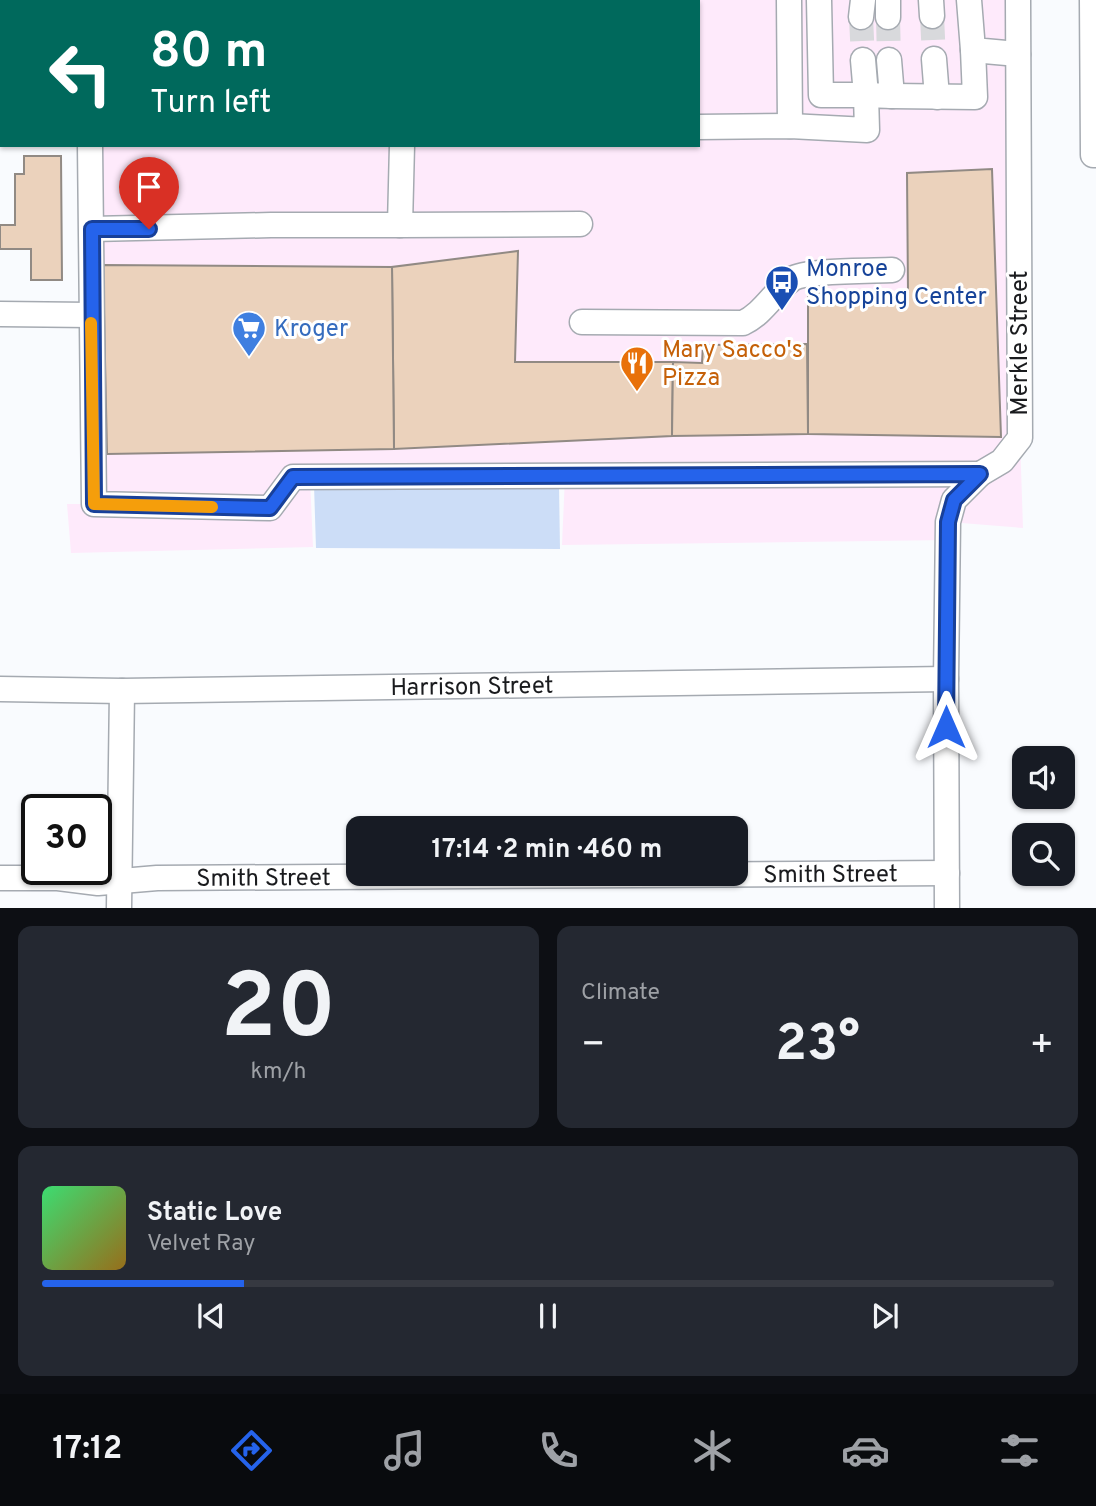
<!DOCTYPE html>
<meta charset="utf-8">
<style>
:root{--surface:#171b24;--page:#242831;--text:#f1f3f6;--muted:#9ea1a6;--line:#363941;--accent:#2563eb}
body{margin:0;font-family:Overpass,sans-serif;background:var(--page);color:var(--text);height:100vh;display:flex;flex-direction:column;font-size:26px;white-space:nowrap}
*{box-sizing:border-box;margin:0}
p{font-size:23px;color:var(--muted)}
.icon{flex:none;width:38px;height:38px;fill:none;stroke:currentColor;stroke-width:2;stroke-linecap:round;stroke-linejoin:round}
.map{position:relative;height:908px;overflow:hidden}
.side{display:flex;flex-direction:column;gap:18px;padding:18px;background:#0d0f14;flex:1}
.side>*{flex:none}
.hud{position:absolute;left:0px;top:0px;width:700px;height:147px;box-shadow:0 2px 5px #0004;background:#00695c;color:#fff;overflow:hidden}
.buttons{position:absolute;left:1012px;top:746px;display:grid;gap:14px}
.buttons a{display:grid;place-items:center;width:63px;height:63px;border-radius:14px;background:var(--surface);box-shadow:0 2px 5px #0004;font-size:35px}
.speed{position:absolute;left:21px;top:794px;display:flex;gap:14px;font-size:35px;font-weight:700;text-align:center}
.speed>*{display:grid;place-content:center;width:91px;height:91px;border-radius:50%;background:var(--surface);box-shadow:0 2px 5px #0004;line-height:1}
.speed .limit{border:4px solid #111;border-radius:10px;background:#fff;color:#111}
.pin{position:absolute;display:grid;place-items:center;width:60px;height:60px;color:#fff;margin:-72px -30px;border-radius:50% 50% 50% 0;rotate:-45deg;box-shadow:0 0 7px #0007}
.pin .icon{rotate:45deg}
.me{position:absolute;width:77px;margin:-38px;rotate:0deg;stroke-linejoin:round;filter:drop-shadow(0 0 5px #0008)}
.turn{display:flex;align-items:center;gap:24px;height:147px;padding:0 35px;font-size:32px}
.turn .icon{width:91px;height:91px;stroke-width:2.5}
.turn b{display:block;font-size:49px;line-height:60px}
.big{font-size:52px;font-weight:700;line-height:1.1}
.side .widget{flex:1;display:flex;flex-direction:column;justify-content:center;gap:10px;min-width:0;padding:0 24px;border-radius:14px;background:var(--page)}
.side .dial{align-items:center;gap:0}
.dial b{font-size:91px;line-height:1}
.song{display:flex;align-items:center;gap:21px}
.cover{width:84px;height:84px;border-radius:10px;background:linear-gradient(135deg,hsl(140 70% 55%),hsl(40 70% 35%))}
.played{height:7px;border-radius:4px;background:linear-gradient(90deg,var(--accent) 20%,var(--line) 20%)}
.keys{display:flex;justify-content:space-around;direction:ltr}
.heat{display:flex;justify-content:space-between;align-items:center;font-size:38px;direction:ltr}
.side .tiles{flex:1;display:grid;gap:18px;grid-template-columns:1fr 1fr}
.widget:last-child{grid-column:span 2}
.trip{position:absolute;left:346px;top:816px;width:402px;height:70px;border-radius:14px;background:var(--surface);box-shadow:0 2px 5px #0004;font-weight:700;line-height:70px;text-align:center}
.dock{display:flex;height:112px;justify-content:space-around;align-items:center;background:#090b0e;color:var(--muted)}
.dock .icon{width:49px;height:49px}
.dock .selected{color:var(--accent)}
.dock b{font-size:32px;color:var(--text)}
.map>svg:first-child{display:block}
.commercial{fill:#feeafb}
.green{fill:#ccddf7}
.building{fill:#ebd2bc;stroke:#918a84;stroke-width:2}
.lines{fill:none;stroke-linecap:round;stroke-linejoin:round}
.minor-tunnel{stroke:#d8d9dc;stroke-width:24;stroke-dasharray:24 12;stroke-linecap:butt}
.minor-casing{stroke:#a5aab1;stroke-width:27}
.minor{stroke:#fff;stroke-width:24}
.route-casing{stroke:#184099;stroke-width:18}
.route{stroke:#2563eb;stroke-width:12}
.slow{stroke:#f59e0b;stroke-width:12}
.labels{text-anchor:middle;stroke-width:6;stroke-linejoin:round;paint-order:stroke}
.transit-label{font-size:24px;fill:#164399;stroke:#fff;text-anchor:start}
.shop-label{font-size:24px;fill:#366cbe;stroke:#fff;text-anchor:start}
.street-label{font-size:24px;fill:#1a1b1e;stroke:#fff}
.food-label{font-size:24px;fill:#c56008;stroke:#fff;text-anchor:start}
</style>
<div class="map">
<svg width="1096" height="908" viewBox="0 0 1096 908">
<rect width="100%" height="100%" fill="#f9fbfe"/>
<polygon class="commercial" points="0,0 1018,0 1020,438 1023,528 949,522 948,540 562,545 565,477 310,478 313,547 71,553 67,504 93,504 90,145 698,145 698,2 2,2 0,111"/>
<polygon class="green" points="314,485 559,486 560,549 316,548"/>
<g class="building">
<polygon points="0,0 9,0 2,2 2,40"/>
<polygon points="25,0 71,0 71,2 26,2"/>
<polygon points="24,156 61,156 62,280 31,280 31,249 0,249 0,225 15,225 15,174 24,174"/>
<polygon points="992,169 1001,437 808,434 808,293 908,293 907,173"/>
<polygon points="518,251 515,362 673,362 672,436 394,449 392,267"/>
<polygon points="103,265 392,267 394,449 107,454"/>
<polygon points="807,344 808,434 672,436 673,362 702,363 703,345"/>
</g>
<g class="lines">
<g class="minor-tunnel">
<polyline points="932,16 934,59"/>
<polyline points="861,17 863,60"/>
<polyline points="888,17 889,60"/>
</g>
<g class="minor-casing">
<g id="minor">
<polyline points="87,0 87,2"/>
<polyline points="397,0 397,2"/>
<polyline points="622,0 627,2"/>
<polyline points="789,0 790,126"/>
<polyline points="819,0 821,95 866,95 863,60"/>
<polyline points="888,0 888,17"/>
<polyline points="931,0 932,16"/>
<polyline points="969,0 973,50 1018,54"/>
<polyline points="1092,0 1093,155 1096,155"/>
<polyline points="504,2 540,2"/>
<polyline points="584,2 598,0"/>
<polyline points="861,17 863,0"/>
<polyline points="934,59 937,97"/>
<polyline points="892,96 975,97 973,50"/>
<polyline points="0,127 2,127"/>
<polyline points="698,127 790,126 867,130 866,95 892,96 889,60"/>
<polyline points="90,145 94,504 270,508 293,477 980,474"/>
<polyline points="402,145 400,225 580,224"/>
<polyline points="92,229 271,225 400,225"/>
<polyline points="0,314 91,315"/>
<path d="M582 322 743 323C763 314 774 292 792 279 806 270 872 271 892 270"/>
<path id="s1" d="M0 689 122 691 946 679"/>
<path id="s2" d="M0 878H58L98 883 157 878 947 873"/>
<polyline points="119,908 122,691"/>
<polyline points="947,908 946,679 948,522 954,500 980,474 1002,461 1020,438 1018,0"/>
</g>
</g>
<use href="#minor" class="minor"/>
</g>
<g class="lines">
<g class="route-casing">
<polyline id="route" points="149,229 92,229 94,504 270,508 293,477 980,474 954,500 948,522 946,727"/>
</g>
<use href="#route" class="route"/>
<polyline class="slow" points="91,323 94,504 212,507"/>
</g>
<defs>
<g id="bus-pin" transform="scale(1.75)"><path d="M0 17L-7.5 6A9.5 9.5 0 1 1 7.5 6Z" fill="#1a4fb4" stroke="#fff"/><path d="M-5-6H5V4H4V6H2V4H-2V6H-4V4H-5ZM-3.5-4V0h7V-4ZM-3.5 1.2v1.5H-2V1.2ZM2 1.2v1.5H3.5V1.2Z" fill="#fff"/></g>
<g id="supermarket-pin" transform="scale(1.75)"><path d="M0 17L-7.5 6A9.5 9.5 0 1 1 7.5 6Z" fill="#3f7fe0" stroke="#fff"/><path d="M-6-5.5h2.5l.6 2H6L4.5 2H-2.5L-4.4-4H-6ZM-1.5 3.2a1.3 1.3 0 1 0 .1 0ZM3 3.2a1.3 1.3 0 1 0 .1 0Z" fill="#fff"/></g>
<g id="restaurant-pin" transform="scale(1.75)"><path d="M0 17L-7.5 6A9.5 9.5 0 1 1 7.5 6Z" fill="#e8710a" stroke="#fff"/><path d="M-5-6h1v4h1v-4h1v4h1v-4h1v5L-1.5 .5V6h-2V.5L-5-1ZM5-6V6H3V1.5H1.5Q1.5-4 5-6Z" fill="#fff"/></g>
</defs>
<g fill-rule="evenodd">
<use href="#bus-pin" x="782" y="282"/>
<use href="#supermarket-pin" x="249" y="328"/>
<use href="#restaurant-pin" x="637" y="363"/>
</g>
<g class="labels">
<g class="transit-label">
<text x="806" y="276">Monroe<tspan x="806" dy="28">Shopping Center</tspan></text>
</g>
<g class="shop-label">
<text x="274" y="336">Kroger</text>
</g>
<g class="street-label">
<text transform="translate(1019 343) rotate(-90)" y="8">Merkle Street</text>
<text dy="8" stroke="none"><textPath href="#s1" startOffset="472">Harrison Street</textPath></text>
<text dy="8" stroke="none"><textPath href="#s2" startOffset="831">Smith Street</textPath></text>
<text dy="8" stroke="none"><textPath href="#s2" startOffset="264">Smith Street</textPath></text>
</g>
<g class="food-label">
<text x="662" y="357">Mary Sacco's<tspan x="662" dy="28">Pizza</tspan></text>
</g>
</g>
</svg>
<div class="buttons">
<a><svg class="icon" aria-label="sound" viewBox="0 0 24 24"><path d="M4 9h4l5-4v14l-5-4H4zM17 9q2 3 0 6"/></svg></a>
<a><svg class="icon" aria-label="search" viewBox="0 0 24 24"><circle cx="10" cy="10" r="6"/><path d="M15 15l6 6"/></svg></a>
</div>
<div class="speed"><div class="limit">30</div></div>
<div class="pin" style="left:149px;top:229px;background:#d93025"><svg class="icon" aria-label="arrive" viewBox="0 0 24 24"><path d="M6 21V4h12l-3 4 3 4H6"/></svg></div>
<svg class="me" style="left:946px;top:727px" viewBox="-20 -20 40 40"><path d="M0-17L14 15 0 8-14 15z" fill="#2563eb" stroke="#fff" stroke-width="4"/></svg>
<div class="trip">17:14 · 2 min · 460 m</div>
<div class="hud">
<div class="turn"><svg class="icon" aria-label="left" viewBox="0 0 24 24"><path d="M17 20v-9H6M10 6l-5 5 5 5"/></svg><div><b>80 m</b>Turn left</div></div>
</div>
</div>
<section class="side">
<div class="tiles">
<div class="widget dial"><b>20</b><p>km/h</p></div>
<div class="widget"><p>Climate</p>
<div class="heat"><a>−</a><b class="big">23°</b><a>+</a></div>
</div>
<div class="widget">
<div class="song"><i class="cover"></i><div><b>Static Love</b><p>Velvet Ray</p></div></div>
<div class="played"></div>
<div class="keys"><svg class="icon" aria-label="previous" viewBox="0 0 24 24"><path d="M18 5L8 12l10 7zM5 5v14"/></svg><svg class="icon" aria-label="pause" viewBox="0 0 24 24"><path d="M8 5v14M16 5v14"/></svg><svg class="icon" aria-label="next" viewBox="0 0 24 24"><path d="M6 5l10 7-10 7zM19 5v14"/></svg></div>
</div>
</div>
</section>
<nav class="dock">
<b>17:12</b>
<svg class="icon selected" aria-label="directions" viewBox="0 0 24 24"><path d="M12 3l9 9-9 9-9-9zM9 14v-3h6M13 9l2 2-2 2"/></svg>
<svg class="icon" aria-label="music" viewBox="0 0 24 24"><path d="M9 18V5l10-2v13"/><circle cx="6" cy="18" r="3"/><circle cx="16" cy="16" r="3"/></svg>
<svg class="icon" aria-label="phone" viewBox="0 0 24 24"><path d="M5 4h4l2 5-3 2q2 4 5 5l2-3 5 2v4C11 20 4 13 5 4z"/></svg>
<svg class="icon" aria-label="climate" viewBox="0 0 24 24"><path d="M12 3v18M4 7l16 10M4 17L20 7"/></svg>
<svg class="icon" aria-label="car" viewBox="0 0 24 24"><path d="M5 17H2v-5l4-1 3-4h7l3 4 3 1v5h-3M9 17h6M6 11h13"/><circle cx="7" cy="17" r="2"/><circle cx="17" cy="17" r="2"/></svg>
<svg class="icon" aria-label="filters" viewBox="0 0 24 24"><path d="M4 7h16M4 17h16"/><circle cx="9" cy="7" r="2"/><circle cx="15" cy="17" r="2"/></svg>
</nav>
